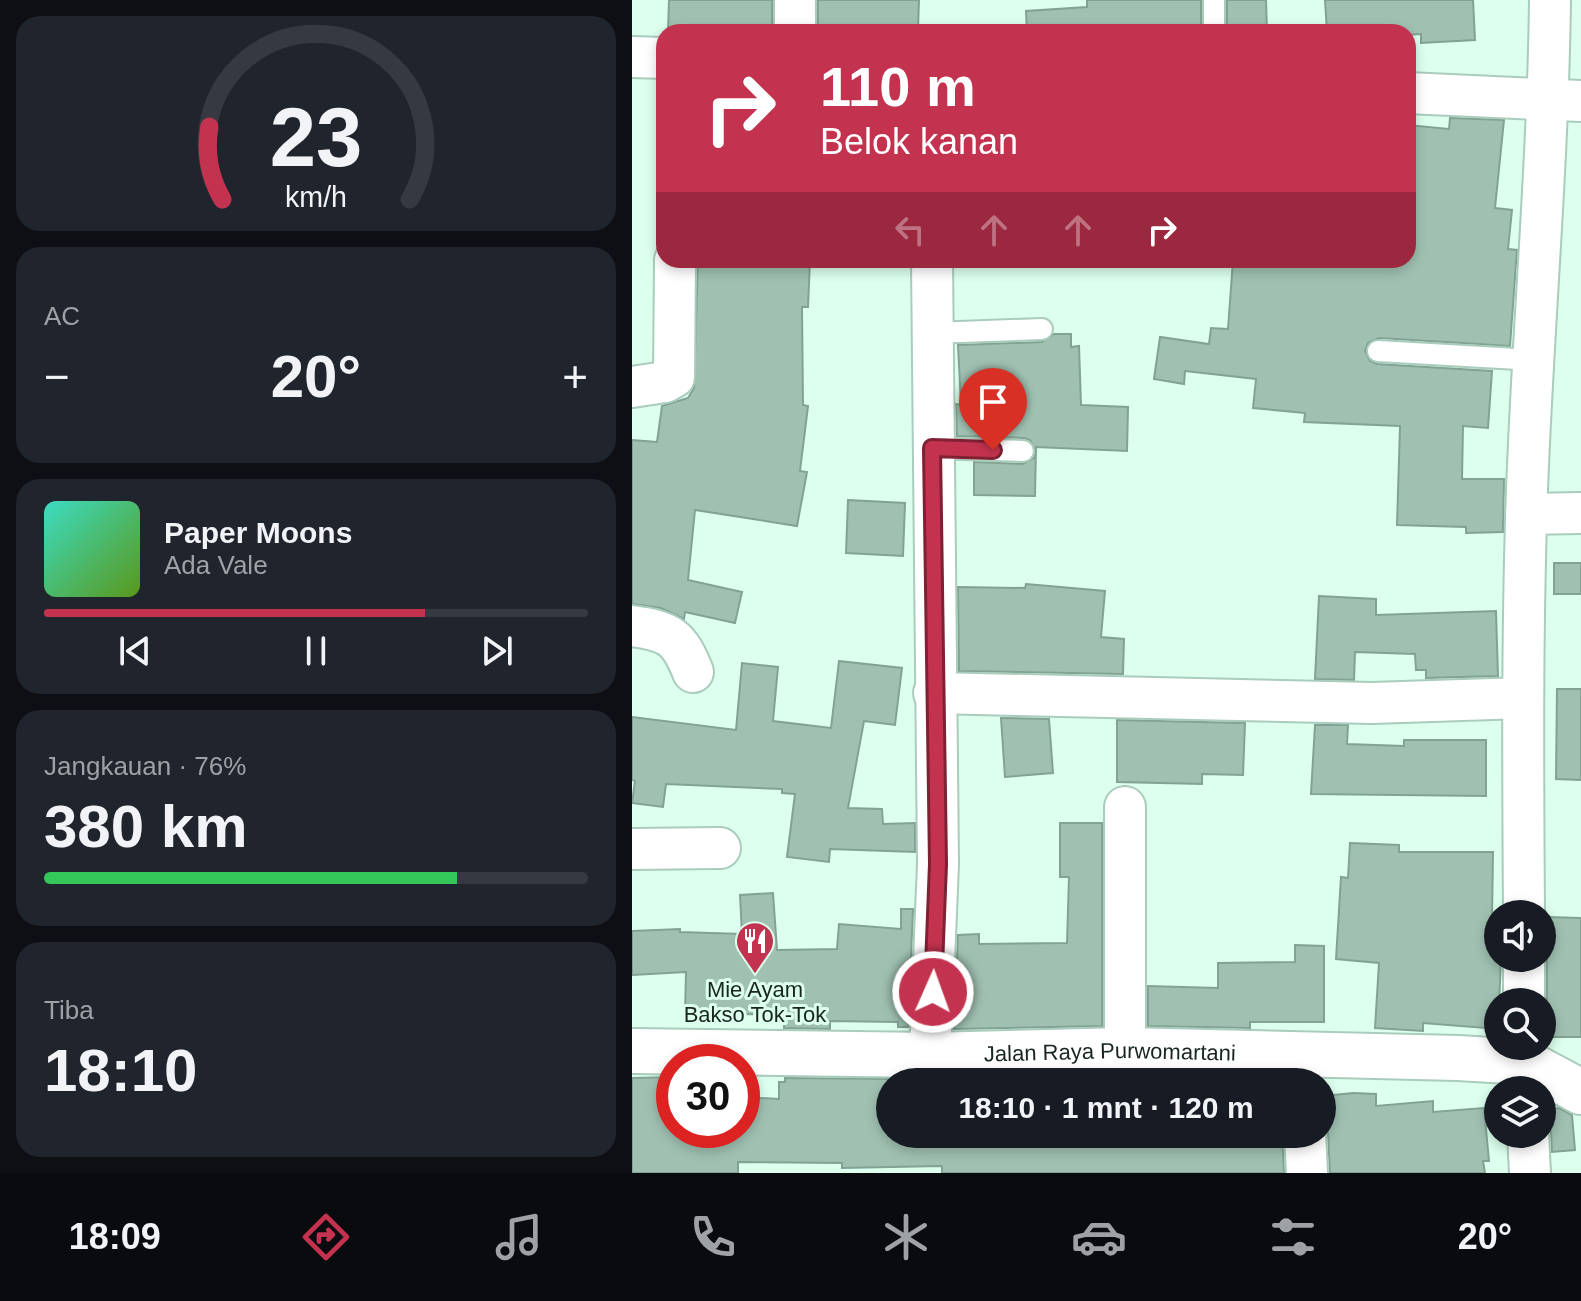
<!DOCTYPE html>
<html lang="id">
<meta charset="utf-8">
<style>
:root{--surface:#171b24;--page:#20242c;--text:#f1f3f6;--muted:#9ea1a6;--line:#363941;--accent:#c3334f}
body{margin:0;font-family:Arial,sans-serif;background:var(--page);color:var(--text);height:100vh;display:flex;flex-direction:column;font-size:30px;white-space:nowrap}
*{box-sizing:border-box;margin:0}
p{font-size:26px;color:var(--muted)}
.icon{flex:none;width:44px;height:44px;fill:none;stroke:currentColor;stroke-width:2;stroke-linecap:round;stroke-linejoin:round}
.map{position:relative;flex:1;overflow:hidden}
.sheet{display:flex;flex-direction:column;gap:16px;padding:16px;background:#0d0f14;width:632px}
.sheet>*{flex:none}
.banner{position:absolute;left:24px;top:24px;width:760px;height:244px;border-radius:24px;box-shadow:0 4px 12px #0003;background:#c3334f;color:#fff;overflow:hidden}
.buttons{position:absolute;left:852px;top:900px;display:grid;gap:16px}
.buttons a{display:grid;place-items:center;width:72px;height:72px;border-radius:50%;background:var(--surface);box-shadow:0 4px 12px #0003;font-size:40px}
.speed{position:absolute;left:24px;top:1044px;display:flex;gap:16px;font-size:40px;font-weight:700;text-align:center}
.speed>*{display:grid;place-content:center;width:104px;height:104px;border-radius:50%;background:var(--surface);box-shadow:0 4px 12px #0003;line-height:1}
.speed .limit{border:12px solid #d22;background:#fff;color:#111}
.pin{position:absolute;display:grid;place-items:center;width:68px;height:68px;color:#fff;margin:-82px -34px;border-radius:50% 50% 50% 0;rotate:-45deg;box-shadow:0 0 8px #0007}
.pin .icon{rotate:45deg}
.me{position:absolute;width:88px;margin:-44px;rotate:2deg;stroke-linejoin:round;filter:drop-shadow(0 0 6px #0008)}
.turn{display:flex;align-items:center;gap:28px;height:168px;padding:0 32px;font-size:36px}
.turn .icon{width:104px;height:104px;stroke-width:2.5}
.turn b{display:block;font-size:56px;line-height:68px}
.lanes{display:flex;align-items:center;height:76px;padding:0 32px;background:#0003;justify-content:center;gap:40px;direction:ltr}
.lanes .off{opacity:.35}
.big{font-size:60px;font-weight:800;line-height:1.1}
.sheet .widget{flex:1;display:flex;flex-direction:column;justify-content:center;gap:12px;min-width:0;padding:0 28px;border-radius:24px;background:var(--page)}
.sheet .dial{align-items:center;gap:0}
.dial svg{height:208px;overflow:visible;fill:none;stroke:var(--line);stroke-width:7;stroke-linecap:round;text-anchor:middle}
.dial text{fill:var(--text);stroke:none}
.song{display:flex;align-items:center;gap:24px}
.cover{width:96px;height:96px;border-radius:12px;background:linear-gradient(135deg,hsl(170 70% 55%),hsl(90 70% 35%))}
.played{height:8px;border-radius:4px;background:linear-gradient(90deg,var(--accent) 70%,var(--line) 70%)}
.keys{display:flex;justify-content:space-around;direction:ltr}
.heat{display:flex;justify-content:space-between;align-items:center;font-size:44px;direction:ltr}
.charge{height:12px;border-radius:6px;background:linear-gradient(90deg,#34c759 76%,var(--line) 0)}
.trip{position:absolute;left:244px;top:1068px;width:460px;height:80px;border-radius:40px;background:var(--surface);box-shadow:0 4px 12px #0003;font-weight:800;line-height:80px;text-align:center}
.tabs{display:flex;height:128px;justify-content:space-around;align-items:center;background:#090b0e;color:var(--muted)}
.tabs .icon{width:56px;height:56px}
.tabs .on{color:var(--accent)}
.tabs b{font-size:36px;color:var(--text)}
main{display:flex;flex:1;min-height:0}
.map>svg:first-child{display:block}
.building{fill:#a0c1b1;stroke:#82a393;stroke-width:2}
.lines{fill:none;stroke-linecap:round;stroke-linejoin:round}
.lane-casing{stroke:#aaccbc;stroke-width:24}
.street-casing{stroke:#aaccbc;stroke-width:44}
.secondary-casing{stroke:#aaccbc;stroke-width:48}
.lane{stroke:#fff;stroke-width:20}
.street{stroke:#fff;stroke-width:40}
.secondary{stroke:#fff;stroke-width:44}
.route-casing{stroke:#7f2133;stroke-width:20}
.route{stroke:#c3334f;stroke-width:14}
.labels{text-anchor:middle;stroke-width:6;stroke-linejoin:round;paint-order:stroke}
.poi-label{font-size:22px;fill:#192620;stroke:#dcffee}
.street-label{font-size:22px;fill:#192620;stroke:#dcffee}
</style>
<main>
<section class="sheet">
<div class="widget dial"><svg viewBox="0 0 100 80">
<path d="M14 69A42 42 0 1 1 86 69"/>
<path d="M14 69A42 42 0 0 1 9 41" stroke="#c3334f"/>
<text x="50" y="56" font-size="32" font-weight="700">23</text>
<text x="50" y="72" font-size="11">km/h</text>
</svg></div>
<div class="widget"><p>AC</p>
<div class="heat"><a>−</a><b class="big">20°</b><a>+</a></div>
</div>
<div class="widget">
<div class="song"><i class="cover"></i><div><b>Paper Moons</b><p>Ada Vale</p></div></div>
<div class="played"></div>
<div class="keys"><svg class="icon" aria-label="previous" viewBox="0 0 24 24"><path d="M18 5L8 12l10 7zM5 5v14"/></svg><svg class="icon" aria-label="pause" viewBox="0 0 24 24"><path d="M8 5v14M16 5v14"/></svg><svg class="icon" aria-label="next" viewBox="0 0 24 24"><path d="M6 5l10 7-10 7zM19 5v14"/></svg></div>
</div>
<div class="widget"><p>Jangkauan · 76%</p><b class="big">380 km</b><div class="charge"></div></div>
<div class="widget"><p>Tiba</p><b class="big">18:10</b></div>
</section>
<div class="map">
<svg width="949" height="1173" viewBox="0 0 949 1173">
<rect width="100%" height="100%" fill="#dcffee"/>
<g class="building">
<polygon points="37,0 140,0 140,32 36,32"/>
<polygon points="186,0 287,0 286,29 225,27 224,32 186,32"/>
<polygon points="455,0 569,0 569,32 395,32 394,11 455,7"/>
<polygon points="595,0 634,0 635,32 595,32"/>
<polygon points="693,0 841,0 843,40 789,43 789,34 776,35 776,32 695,32"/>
<polygon points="818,118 872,120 863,208 880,210 876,249 885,250 878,346 747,338 736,343 733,351 738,361 745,364 860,371 856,428 831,426 830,479 872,479 871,532 834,533 834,527 765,525 768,426 672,422 673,413 621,408 624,379 553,371 552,384 522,379 528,337 577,344 579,328 596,329 601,260 776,260 776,125 817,129"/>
<polygon points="66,260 178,260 176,307 170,307 171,405 176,406 168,471 175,472 165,526 63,510 56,580 110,592 103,623 53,612 52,619 29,608 0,604 0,440 25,442 30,406 56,398 62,388"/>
<polygon points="422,334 439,334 439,347 447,346 449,405 496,407 495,451 404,447 403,496 342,495 342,462 391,464 402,458 404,451 398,440 392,438 325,436 324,404 329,405 326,345 410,342"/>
<polygon points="216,500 273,503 271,556 214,553"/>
<rect x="922" y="563" width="27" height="31"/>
<polygon points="394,584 473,591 469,637 492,639 491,674 327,671 326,587 393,588"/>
<polygon points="687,596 744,599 744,615 864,611 866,676 794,678 794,670 784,670 783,654 723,652 722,680 683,679"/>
<polygon points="207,661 270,668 263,725 232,721 216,808 250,809 251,824 283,823 283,852 198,849 197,862 155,857 163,794 150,793 150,789 34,784 31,807 0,803 3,781 0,780 0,717 104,730 110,663 146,667 141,721 199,728"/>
<polygon points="925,689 949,689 949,780 924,779"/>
<polygon points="369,718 417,719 421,773 373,777"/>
<polygon points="485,720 613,723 611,775 570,774 570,784 485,782"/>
<polygon points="683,725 716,725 715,744 772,746 772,740 854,740 854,796 679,794"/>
<polygon points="428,823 470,823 470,1026 322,1029 326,935 347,934 347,944 435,943 437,877 428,877"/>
<polygon points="718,843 767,845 767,852 861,852 860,918 866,919 866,958 869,958 866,1029 791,1023 791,1031 743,1028 747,963 704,959 709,877 716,878"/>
<polygon points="141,893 145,950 205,949 207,924 269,929 269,909 281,909 276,1027 266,1027 266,1022 198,1021 198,1029 152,1028 152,1015 53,1013 54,972 0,975 0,931 48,929 48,932 110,934 108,895"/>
<polygon points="915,917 949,918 949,1037 914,1037 914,1032 910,1032 915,1002 915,958 910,928"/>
<polygon points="663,945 692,946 692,1022 618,1022 618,1028 516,1026 516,986 586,988 586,963 663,962"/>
<polygon points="42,1077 42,1130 110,1130 110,1097 147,1099 147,1082 153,1082 153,1078 258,1079 258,1134 650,1134 652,1173 310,1173 310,1166 210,1168 210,1163 106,1162 106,1173 0,1173 0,1078"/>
<polygon points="721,1093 744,1094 744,1106 801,1101 801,1112 852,1108 857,1161 851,1161 853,1173 698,1173 696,1133 690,1119 692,1096"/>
<polygon points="927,1108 940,1115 943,1150 920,1152 919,1132 910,1110"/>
</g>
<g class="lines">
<g class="lane-casing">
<g id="lane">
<polyline points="582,0 582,32"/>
<polyline points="300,333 410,329"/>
<polyline points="746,351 902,360"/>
<polyline points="300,448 391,451"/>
</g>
</g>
<g class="street-casing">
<g id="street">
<polyline points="163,32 163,0"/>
<polyline points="0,57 32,58"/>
<polyline points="776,93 949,101"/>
<polyline points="0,387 33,382 42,377 43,260"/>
<polyline points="894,514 949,513"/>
<path d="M0 626C38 631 47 637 61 672"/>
<polyline points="302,693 740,703 891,698"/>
<polyline points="0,849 88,848"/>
<path d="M892 914C891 773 890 631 895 490 901 327 916 164 918 0"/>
<polyline points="892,958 892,1002"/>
<polyline points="493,1050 493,807"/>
<polyline points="298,1055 306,864 300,260"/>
<polyline points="673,1134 675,1173"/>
<polyline points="896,1134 898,1173"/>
</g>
</g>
<g class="secondary-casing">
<g id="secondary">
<path id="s1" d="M0 1051 298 1055 493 1050 826 1058 893 1062 949 1092"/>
</g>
</g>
<use href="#lane" class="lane"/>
<use href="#street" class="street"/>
<use href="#secondary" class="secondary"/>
</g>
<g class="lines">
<g class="route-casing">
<polyline id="route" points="301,992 306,864 300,448 361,450"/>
</g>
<use href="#route" class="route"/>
</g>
<defs>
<g id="restaurant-pin" transform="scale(2)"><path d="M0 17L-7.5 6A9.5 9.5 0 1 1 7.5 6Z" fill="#c3334f" stroke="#dcffee"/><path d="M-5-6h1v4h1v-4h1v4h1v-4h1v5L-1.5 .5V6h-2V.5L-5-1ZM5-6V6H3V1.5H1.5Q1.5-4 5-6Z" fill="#fff"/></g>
</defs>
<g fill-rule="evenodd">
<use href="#restaurant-pin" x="123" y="941"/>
</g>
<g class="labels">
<g class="poi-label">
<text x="123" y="997">Mie Ayam<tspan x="123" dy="25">Bakso Tok-Tok</tspan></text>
</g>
<g class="street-label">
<text dy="8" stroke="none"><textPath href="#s1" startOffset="478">Jalan Raya Purwomartani</textPath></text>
</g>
</g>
</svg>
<div class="buttons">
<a><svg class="icon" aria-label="sound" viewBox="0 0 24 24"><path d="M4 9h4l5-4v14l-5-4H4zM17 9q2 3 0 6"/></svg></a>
<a><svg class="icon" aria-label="search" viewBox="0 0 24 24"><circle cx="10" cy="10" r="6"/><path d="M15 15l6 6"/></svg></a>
<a><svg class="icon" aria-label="layers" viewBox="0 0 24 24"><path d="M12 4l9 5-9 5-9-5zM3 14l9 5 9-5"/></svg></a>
</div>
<div class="speed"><div class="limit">30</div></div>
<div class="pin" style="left:361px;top:450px;background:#d93025"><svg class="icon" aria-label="arrive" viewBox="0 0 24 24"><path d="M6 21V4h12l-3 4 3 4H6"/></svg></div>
<svg class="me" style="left:301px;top:992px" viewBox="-20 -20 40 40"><circle r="17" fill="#c3334f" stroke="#fff" stroke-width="3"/><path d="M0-11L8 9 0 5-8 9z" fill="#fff"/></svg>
<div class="trip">18:10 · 1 mnt · 120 m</div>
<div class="banner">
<div class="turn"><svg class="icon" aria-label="right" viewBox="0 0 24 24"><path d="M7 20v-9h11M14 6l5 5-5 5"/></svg><div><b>110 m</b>Belok kanan</div></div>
<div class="lanes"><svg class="icon off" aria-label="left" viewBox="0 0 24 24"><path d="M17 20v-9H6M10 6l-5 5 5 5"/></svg><svg class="icon off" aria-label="ahead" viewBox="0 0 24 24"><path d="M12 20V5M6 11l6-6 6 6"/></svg><svg class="icon off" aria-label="ahead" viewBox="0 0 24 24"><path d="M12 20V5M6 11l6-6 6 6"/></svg><svg class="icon" aria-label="right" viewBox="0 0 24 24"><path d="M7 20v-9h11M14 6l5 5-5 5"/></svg></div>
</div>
</div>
</main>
<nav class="tabs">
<b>18:09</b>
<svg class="icon on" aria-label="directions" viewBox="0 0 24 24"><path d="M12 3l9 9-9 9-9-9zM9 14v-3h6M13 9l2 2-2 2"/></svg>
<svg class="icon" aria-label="music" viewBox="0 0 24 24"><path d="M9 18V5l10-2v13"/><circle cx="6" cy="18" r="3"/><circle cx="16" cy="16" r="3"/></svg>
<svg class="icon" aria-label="phone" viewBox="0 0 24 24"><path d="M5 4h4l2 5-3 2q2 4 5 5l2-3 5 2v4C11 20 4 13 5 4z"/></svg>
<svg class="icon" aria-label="climate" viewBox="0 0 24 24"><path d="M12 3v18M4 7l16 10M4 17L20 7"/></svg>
<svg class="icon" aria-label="car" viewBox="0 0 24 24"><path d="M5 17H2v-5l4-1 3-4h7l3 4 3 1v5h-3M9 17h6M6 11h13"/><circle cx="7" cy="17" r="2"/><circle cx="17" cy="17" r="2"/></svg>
<svg class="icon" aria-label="filters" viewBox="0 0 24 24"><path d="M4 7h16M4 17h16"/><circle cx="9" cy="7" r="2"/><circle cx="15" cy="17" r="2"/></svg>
<b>20°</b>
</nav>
